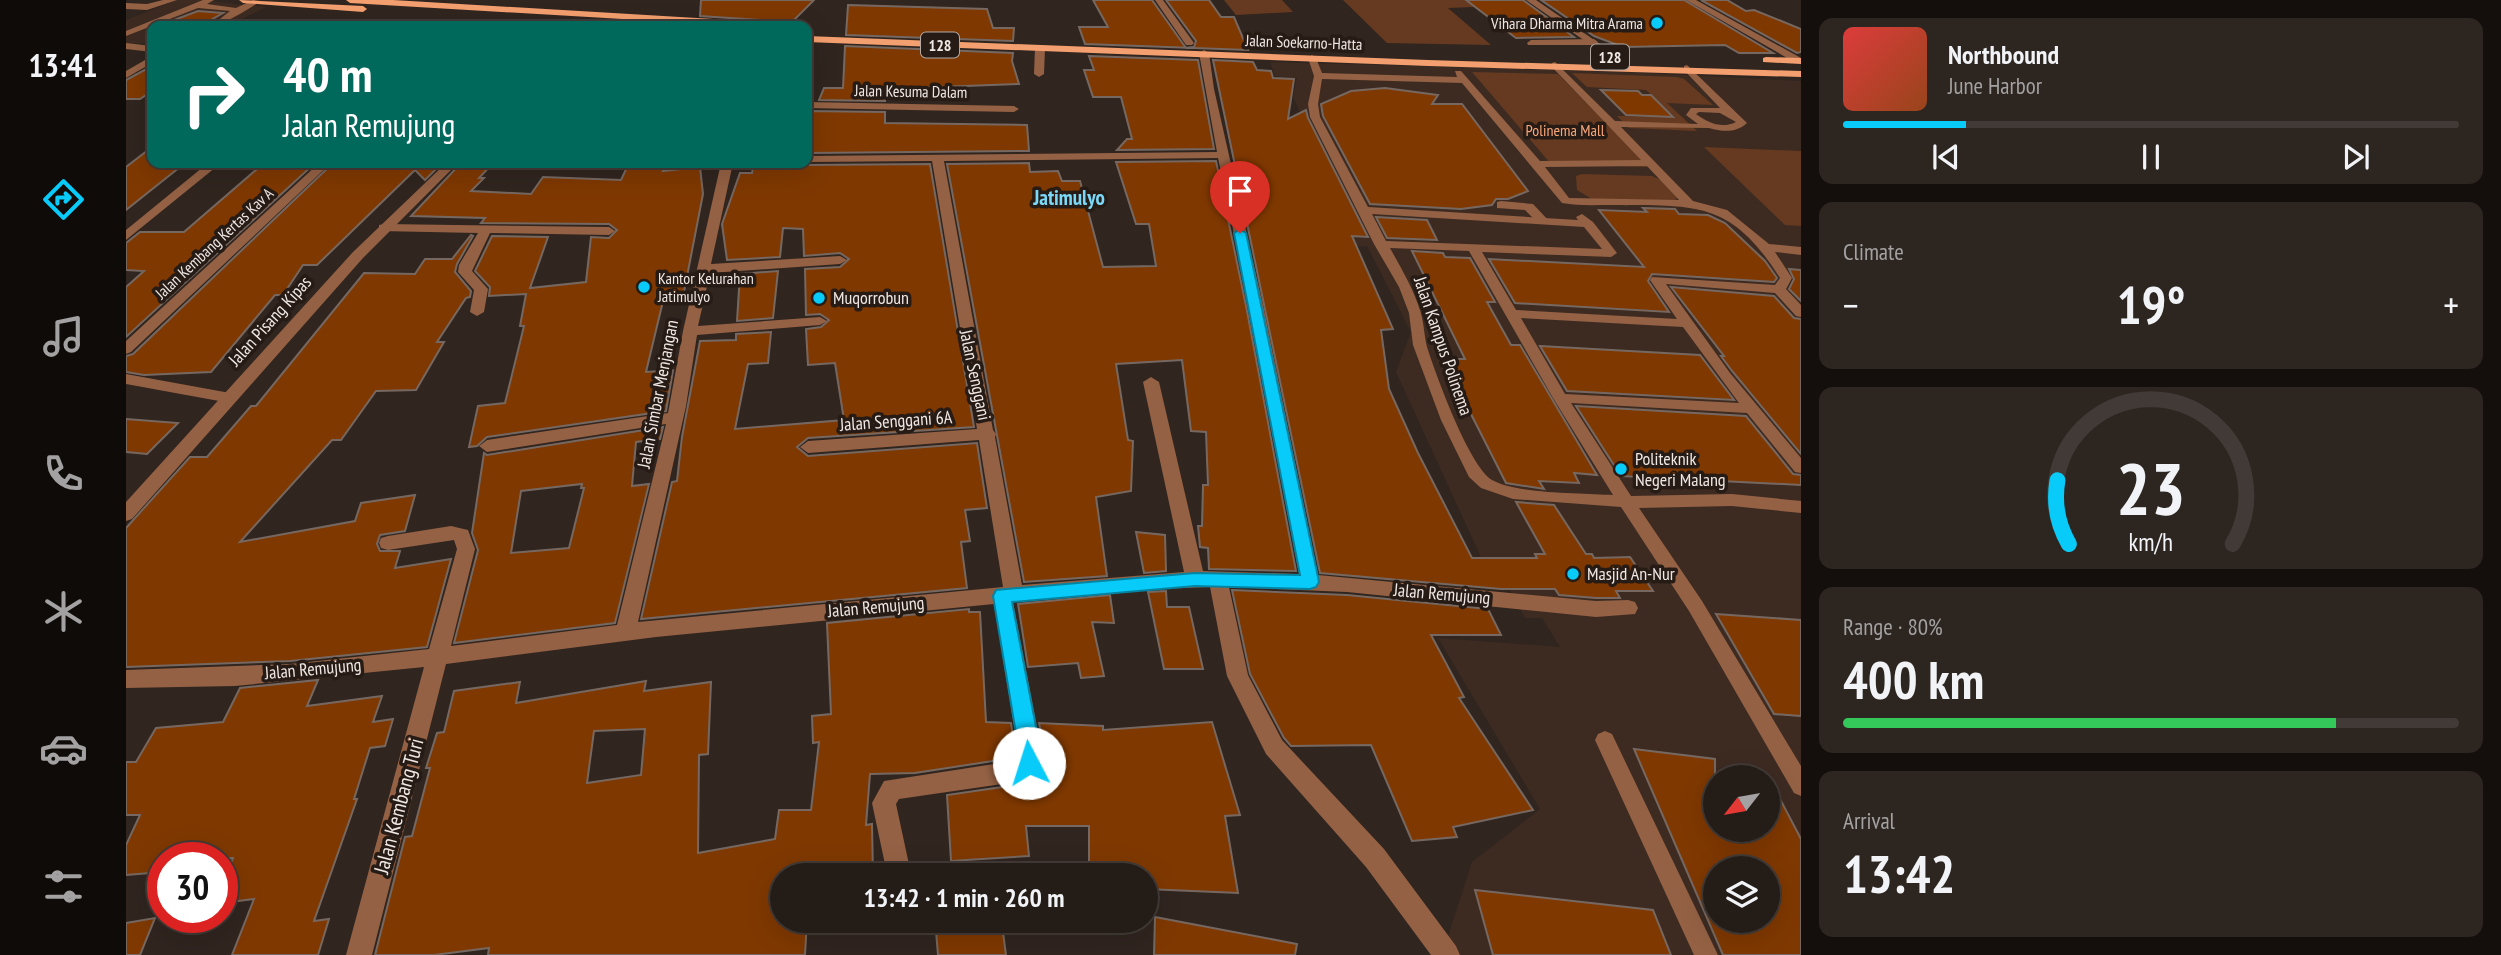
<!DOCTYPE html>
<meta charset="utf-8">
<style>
:root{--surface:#241c17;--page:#2c2520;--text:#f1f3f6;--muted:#a3a1a1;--line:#413a36;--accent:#08cbf9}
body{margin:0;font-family:"PT Sans Narrow",sans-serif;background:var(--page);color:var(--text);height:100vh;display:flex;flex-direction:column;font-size:26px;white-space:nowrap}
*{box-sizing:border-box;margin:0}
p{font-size:23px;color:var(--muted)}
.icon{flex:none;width:38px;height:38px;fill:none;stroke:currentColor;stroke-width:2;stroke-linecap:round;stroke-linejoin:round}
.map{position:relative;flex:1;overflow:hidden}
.panel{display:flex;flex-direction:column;gap:18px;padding:18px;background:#140f0d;width:700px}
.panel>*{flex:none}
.top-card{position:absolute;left:21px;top:21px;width:665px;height:147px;border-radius:14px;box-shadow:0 7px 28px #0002,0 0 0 2px var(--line);background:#00695c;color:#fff;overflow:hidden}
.needle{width:46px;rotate:239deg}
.controls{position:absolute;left:1577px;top:765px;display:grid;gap:14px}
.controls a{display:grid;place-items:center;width:77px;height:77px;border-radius:50%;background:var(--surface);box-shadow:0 7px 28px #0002,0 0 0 2px var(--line);font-size:35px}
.speed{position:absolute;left:21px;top:842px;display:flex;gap:14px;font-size:35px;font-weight:700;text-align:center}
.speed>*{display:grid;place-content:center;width:91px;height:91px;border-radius:50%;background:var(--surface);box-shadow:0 7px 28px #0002,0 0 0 2px var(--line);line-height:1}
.speed .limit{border:10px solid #d22;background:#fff;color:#111}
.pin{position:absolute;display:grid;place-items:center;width:60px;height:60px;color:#fff;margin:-72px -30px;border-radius:50% 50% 50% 0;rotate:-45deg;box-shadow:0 0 7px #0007}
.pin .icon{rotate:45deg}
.me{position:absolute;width:77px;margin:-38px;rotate:355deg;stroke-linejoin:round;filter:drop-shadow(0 0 5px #0008)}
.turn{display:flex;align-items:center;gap:24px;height:147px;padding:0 21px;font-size:32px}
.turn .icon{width:91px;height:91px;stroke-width:2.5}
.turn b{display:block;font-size:49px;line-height:60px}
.big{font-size:52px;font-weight:800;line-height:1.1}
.panel .tile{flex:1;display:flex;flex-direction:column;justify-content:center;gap:10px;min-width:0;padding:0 24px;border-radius:14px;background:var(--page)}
.panel .dial{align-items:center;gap:0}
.dial svg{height:182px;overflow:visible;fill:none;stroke:var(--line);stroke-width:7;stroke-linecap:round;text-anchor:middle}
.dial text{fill:var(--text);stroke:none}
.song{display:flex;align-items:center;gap:21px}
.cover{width:84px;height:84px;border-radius:10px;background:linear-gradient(135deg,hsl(0 70% 55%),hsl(20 70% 35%))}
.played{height:7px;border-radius:4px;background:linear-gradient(90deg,var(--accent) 20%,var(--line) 20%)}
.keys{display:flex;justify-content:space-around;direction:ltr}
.heat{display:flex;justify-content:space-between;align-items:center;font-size:38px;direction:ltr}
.charge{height:10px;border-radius:5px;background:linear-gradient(90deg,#34c759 80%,var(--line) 0)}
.trip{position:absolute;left:644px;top:863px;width:388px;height:70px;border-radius:35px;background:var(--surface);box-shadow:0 7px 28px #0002,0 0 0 2px var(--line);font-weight:800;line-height:70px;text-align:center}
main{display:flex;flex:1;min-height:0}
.tab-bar{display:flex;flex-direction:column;width:126px;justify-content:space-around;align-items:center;background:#0e0b09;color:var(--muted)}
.tab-bar .icon{width:49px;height:49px}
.tab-bar .selected{color:var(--accent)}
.tab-bar b{font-size:32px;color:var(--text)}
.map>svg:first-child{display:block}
.built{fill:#3d2b22;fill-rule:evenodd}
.green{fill:#653a20}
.building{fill:#7f3800;stroke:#766860;stroke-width:2;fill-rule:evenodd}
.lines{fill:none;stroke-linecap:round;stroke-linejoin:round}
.service{fill:#946144;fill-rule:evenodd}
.pedestrian{fill:#946144;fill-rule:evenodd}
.minor{fill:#946144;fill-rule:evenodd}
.tertiary{fill:#946144;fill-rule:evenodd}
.primary{fill:#f49f6f;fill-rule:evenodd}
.route{fill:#08cbf9;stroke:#0584a2;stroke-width:2}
.poi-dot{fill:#08cbf9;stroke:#261b15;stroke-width:2.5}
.labels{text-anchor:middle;stroke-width:7;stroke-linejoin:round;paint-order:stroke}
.far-poi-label{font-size:16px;fill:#f0e8e4;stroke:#261b15;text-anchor:end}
.far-street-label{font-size:16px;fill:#f0e8e4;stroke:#261b15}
.shield{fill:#261b15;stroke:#b3aaa6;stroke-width:2}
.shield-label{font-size:16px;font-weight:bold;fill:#f0e8e4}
.far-park-label{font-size:16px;fill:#fba879;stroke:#261b15}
.poi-label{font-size:18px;fill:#f0e8e4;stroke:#261b15;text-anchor:start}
.street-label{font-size:18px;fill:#f0e8e4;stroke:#261b15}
.far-district-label{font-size:21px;font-weight:bold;fill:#7ad8f8;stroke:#261b15}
.near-street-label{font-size:21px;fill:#f0e8e4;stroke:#261b15}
</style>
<main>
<nav class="tab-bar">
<b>13:41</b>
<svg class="icon selected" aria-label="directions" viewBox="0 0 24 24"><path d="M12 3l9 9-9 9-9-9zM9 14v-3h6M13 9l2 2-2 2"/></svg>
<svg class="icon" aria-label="music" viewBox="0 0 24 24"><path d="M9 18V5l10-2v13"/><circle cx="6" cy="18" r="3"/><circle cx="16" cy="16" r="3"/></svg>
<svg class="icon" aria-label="phone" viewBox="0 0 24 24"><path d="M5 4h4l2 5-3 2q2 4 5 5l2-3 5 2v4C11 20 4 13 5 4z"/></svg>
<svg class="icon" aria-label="climate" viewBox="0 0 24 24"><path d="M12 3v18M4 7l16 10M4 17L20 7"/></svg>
<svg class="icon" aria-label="car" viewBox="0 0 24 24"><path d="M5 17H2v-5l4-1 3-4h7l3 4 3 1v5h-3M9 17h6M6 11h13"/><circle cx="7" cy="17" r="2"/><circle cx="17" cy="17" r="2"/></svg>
<svg class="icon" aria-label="filters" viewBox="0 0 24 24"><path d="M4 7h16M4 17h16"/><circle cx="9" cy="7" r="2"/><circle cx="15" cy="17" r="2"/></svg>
</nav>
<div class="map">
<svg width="1675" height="955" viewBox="0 0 1675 955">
<rect width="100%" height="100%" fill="#30251f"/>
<g class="built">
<polygon points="50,0 74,0 140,7 114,20 109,26 26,26 26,44 0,43 0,20"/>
<path d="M1144 62 1500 72 1675 81V955H1316L1346 862 1414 809 1312 638 1434 647 1416 618H1399L1371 567 1359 566 1270 372 1285 332 1241 246 1121 245 1112 218 1225 219 1167 97 1171 78 1149 76ZM1589 777H1642V830H1589ZM1589 868H1642V920H1589Z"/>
</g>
<g class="green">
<polygon points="1098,0 1156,0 1167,12 1110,15"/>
<polygon points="1217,0 1339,0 1348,7 1322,8 1365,45 1261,43"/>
<polygon points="1346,72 1432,74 1523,167 1425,164"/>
<polygon points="1446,73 1551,77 1558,79 1587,105 1541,103 1571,131 1503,128 1491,116 1549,117 1520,90 1461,87"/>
<polygon points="1578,147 1675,151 1675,226 1659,225"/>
<polygon points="1456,174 1526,176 1535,180 1551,198 1549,201 1466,199 1451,190 1450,176"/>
</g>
<g class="building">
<polygon points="575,0 688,0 666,22 574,16"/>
<polygon points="967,0 1026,0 1060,48 1068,47 1070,41 1040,0 1083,0 1095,17 1108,17 1122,50 959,44 953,27 982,27"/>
<polygon points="1340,0 1397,0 1448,37 1390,38"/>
<polygon points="1415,0 1558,0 1647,53 1613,53 1599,45 1497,47 1468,36"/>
<polygon points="1575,0 1601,0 1620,11 1628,10 1675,29 1675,52 1671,53"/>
<polygon points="722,5 861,9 867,28 888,28 887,41 720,35"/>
<polygon points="72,11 97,13 74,26 32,26"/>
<polygon points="719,46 887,53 886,61 893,84 759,89 759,101 693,100 698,88 717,88"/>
<polygon points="963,56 1072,60 1088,149 991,150 1001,139 1006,139 995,97 967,97 958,70 968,70"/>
<polygon points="1087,60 1127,62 1131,70 1145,71 1147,78 1168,79 1162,119 1180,110 1182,118 1242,237 1226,236 1267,329 1255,330 1263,389 1292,453 1346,558 1411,558 1409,554 1419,554 1390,502 1428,505 1460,554 1466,554 1468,558 1504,557 1527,591 1490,591 1494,598 1470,598 1433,595 1429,589 1375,589 1194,573"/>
<polygon points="26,66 26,91 14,99 0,99 0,80"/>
<polygon points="1259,88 1312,95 1306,104 1336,104 1402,191 1382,199 1370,199 1366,205 1335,209 1244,204 1197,116 1195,104 1225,91"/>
<polygon points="1475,90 1512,91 1516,95 1525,95 1547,117 1500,115"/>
<polygon points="681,111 759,112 759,123 901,125 903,151 681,153"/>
<polygon points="26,147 26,163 59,163 0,210 0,167"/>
<polygon points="1090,161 1121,311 1170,571 1083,569 1082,548 1074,547 1072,526 1076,526 1077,485 1082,485 1080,432 1065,431 1056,360 990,364 1002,440 1007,441 1005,491 970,497 981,576 898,582 821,164 903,163 904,172 932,171 936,181 954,181 977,267 1030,266 1023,224 1010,224 990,162"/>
<polygon points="138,163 189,163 0,337 0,287 18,271 0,270 0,243 14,232 58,232"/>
<polygon points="207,163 316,163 299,180 289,170 191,265 177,265 157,295 149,295 85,372 18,375 0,372 0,356 7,354"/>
<polygon points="335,163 367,163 353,178 358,178 345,191 405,194 417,177 495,180 502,165 540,165 537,171 574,167 577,194 558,292 541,293 538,297 520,372 547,370 540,411 361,437 351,446 343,447 352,406 379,403 398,326 394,326 400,294 363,296 364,287 349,271 366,236 422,237 404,288 460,282 465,237 483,238 491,230 483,224 355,223 359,218 285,216"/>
<polygon points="804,164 848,427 682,438 671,447 682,456 851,443 861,508 839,510 844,541 835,542 841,588 515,619 546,482 551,481 556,437 574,341 610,340 610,334 645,332 642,363 622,364 609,429 718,420 709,363 682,365 680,329 695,327 703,320 694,314 680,315 679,269 714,267 723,259 714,253 678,256 677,229 657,228 654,257 601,260 596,224 614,173 626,173 627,168 681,165"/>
<polygon points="1517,208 1549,209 1553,214 1582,215 1599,223 1639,261 1651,278 1648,282 1526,274 1522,281 1543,312 1389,303 1363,259 1518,267 1473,210 1521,212"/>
<polygon points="1250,217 1301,220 1311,240 1261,238"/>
<polygon points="345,235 347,236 331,264 329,272 345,291 344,297 340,298 311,342 318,342 290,390 250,391 215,440 206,440 114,542 229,521 235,503 289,495 279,531 254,535 251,544 254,551 274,551 269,568 325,559 301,647 164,661 0,667 0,528 64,457 81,457 125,406 130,406 238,273 289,274 299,259 326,259"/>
<polygon points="1286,251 1317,253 1319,257 1344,258 1369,302 1361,302 1385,345 1394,345 1471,475 1448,473 1453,483 1413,481 1418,489 1380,483 1317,359 1339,359"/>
<polygon points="1663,269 1675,270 1675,301 1663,289 1668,279"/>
<polygon points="652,271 647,318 611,321 614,274"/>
<polygon points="1545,287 1648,296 1668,318 1675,319 1675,454 1606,371 1595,356 1598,356"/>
<polygon points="1414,346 1574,355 1608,400 1441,391"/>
<polygon points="1450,406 1620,416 1667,474 1675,475 1675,485 1495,476"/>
<polygon points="0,419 52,423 21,454 0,452"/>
<path d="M537 427 534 439 510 442 506 486 523 484 489 623 328 643 352 550 346 533 358 453 361 455ZM456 484 455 488H458L443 548 385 553 395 491Z"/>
<polygon points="1010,532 1039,535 1040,571 1018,573"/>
<polygon points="1106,590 1221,595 1362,609 1375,635 1305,635 1338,697 1333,698 1407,810 1327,827 1331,837 1286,841 1245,745 1165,746 1158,738 1124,674"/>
<polygon points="1040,591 1041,607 1063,607 1077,669 1038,669 1022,592"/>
<polygon points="984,595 988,623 966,622 978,676 955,678 952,663 902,667 892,604"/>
<path d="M843 609V612H854L860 722 885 723 890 755 880 759 789 773 744 774 740 825 746 824 747 875 656 874V920H681L679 955H362L363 948 308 955H249L279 837 286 836 304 768H300L311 733 318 732 328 691 394 682 390 703 520 681 518 691 585 682 582 754 573 755 572 853 649 839 653 810H685L693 742 687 743 686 716 705 714 701 623ZM519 729 515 775 461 783 468 731Z"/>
<polygon points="1590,614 1675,620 1675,716 1648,714"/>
<polygon points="192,680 181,706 256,696 247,722 267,719 259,746 244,748 228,799 231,799 188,921 203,919 192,955 106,955 128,899 96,903 96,883 107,858 37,858 36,872 0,875 0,845 14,815 0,815 0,762 10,762 30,728 97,722 114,688"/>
<polygon points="1086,722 1114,815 1099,816 1112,893 1020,889 1020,875 963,875 963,826 900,826 903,856 825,861 821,795 883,786 912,772 919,752 913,723 977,726 977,730"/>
<path d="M1508 749 1589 759V830H1642V776L1675 839V955H1597ZM1589 868H1642V920H1589Z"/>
<polygon points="1349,890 1527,910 1545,955 1367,955"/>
<polygon points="1029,917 1171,944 1169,955 1028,955"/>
<polygon points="29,918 14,955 0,955 0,923"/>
<polygon points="876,925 880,955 812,955 810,931"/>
</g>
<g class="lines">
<g class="service">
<path d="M77 0H88L81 4 110 8 127 0 135 1C125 8 95 26 85 26L104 11 72 8 0 36V31Z"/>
<polygon points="1405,40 1468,39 1472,42 1468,45 1402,45 1401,43"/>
<path d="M1186 55 1190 58 1196 73 1331 77 1329 71H1335L1414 161 1515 160 1426 67V63L1429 62 1489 121 1572 124 1560 115 1565 108H1594L1558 70V66L1561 65 1621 123C1610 133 1597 132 1583 128L1495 127 1567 201 1601 210 1643 244 1675 247V255L1649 252 1666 278 1660 289 1675 305V317L1670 316 1649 293 1540 284 1604 373 1675 458V473L1669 472 1621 413 1445 403 1505 496 1606 494 1675 501V513L1606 506 1513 508 1576 601 1675 766V796L1668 793 1563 611 1495 507 1387 499 1355 488 1343 477 1315 420 1287 345 1283 313 1273 287 1248 244 1184 117 1182 104 1188 76 1182 58ZM1196 79 1336 83 1436 203C1452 206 1469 205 1484 205 1569 206 1604 199 1654 278L1649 285 1526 277 1524 280 1551 319 1390 310 1356 252 1485 257 1491 253 1467 222 1456 214 1450 217 1452 220 1242 207 1194 117 1192 104ZM1573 112 1594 113 1610 122C1596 129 1582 123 1570 114ZM1521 166 1553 200 1443 198 1419 167ZM1246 214 1458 227 1476 249 1260 241ZM1264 248 1343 251 1427 398 1487 495C1458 493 1390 494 1366 480 1343 466 1310 375 1301 347 1298 335 1298 322 1294 310 1287 288 1275 268 1264 248ZM1395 318 1557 327 1613 403 1439 394Z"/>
<polygon points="1479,731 1486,734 1592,955 1568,955 1469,740 1472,734"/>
</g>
<polygon class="pedestrian" points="1375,201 1407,204 1423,221 1421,224 1413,224 1399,210 1371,208 1371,202"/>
<g class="minor">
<polygon points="37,0 51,0 21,10 0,9 0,3 21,4"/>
<polygon points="1029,0 1037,0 1068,43 1066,45 1060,45"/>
<polygon points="1400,0 1410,0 1493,57 1485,59"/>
<polygon points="1560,0 1570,0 1675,58 1675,63 1670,63"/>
<polygon points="0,43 26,46 26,52 0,49"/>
<polygon points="914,45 919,48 918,74 913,77 908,74 909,48"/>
<path d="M1078 50 1083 53 1088 89 1138 310 1192 575 1470 601 1502 600 1509 602 1512 608 1509 614 1470 617 1221 592 1103 587 1122 675 1156 740 1258 849 1330 946 1334 955H1305L1240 867 1140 754 1101 676 1084 587 1006 590 887 602 916 753 911 770 883 783 773 799 770 804 784 869 782 875H762L760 869 746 803 758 781 881 762 893 756 868 604 530 637 320 664 246 955H220L298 667 109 686 0 688V670L164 664 303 649 331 549 328 540 262 550 255 548 253 543 255 538 262 536 325 526 342 530 349 549 325 646 491 625 540 424 361 452 353 446 361 440 542 413 557 331 595 163H607L585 264 714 256 721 260 714 264 584 273 572 326 694 317 701 321 694 325 571 335 560 406 512 622 877 587 853 440 682 453 674 447 682 441 851 429 806 161 681 162V156L1091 152 1073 53ZM1092 158 1124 310 1173 574 1077 571 1033 382 1025 377 1017 382 1058 572 896 585 869 437 870 434 867 430 818 161Z"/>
<polygon points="26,56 26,63 0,78 0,71"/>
<polygon points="681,102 888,106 893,109 888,112 681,108"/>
<polygon points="82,163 95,163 0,240 0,230"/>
<polygon points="193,163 205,163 5,352 0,354 0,341"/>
<polygon points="258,224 483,227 489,231 483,235 364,233 346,271 362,289 358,312 351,316 344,312 348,290 332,272 333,265 352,233 253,231 253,225"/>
<polygon points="0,374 104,393 112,398 104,403 0,384"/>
</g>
<polygon class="tertiary" points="320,163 332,163 237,258 6,519 0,521 0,502 227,252"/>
<g class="primary">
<polygon points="113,0 237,6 241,9 237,12 117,3"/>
<polygon points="220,0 267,0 656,23 661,26 615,26 224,3"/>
<polygon points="681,36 1302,60 1675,71 1675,77 1302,66 681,42"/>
<polygon points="1640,57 1675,58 1675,64 1637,62 1637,58"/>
</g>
</g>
<polygon class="route" points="1114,229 1120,233 1193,582 1190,587 1184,589 1069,586 886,602 915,753 911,769 903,772 896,769 867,596 870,590 1069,573 1174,575 1108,233"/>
<g class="poi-dot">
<circle cx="1531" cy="23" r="7"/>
<circle cx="518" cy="287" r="7"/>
<circle cx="693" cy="298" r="7"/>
<circle cx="1495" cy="469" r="7"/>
<circle cx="1447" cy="574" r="7"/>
</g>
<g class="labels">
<g class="far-poi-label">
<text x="1517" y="29">Vihara Dharma Mitra Arama</text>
<text x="532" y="284" text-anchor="start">Kantor Kelurahan<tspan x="532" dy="18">Jatimulyo</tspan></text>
</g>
<g class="far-street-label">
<text transform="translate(1178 42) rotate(2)" y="6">Jalan Soekarno-Hatta</text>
<text transform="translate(785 91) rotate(1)" y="6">Jalan Kesuma Dalam</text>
<text transform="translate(88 243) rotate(-43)" y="6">Jalan Kembang Kertas Kav A</text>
</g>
<g class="shield">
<rect x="795" y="32.5" width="38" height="25" rx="5"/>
<rect x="1465" y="44.5" width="38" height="25" rx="5"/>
</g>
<g class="shield-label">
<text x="814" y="51">128</text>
<text x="1484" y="63">128</text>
</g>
<g class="far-park-label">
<text x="1439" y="136">Polinema Mall</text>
</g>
<g class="poi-label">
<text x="707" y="304">Muqorrobun</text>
<text x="1509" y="465">Politeknik<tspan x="1509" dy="21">Negeri Malang</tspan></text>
<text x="1461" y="580">Masjid An-Nur</text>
</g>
<g class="street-label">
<text transform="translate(144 321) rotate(-48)" y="6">Jalan Pisang Kipas</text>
<text transform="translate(1317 346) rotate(71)" y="6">Jalan Kampus Polinema</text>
<text transform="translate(849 375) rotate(78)" y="6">Jalan Senggani</text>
<text transform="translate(532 394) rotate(-79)" y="6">Jalan Simbar Menjangan</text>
<text transform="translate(770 421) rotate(-4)" y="6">Jalan Senggani 6A</text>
<text transform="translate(1316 594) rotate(5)" y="6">Jalan Remujung</text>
<text transform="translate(750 607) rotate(-5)" y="6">Jalan Remujung</text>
<text transform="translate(187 669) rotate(-5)" y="6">Jalan Remujung</text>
</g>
<g class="far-district-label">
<text x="943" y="205">Jatimulyo</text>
</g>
<g class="near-street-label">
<text transform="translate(273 806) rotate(-75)" y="7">Jalan Kembang Turi</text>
</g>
</g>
</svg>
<div class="controls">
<a><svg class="needle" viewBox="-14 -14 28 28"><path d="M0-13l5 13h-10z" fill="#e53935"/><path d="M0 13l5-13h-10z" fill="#a3a1a1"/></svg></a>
<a><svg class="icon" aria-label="layers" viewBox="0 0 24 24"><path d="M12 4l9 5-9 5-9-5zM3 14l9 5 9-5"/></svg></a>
</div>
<div class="speed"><div class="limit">30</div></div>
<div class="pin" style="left:1114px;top:233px;background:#d93025"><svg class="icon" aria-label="arrive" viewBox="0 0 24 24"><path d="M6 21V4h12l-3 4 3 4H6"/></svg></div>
<svg class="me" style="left:903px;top:763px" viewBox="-20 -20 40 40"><circle r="19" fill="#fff"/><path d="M0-13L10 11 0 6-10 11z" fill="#08cbf9"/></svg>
<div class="trip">13:42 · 1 min · 260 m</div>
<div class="top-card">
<div class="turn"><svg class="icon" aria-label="right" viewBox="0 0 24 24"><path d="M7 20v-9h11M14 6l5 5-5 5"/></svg><div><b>40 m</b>Jalan Remujung</div></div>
</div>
</div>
<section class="panel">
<div class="tile">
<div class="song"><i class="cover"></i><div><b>Northbound</b><p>June Harbor</p></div></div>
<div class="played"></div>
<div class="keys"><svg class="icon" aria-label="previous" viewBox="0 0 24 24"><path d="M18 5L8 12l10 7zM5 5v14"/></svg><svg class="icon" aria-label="pause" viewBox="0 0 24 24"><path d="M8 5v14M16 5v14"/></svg><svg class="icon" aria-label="next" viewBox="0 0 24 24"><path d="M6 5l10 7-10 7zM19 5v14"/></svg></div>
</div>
<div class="tile"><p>Climate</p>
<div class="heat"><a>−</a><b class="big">19°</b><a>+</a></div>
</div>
<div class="tile dial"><svg viewBox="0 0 100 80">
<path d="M14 69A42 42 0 1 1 86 69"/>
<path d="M14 69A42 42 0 0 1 9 41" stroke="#08cbf9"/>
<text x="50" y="56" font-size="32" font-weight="700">23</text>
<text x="50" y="72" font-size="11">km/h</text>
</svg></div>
<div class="tile"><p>Range · 80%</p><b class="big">400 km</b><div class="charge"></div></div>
<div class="tile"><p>Arrival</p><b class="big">13:42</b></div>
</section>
</main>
